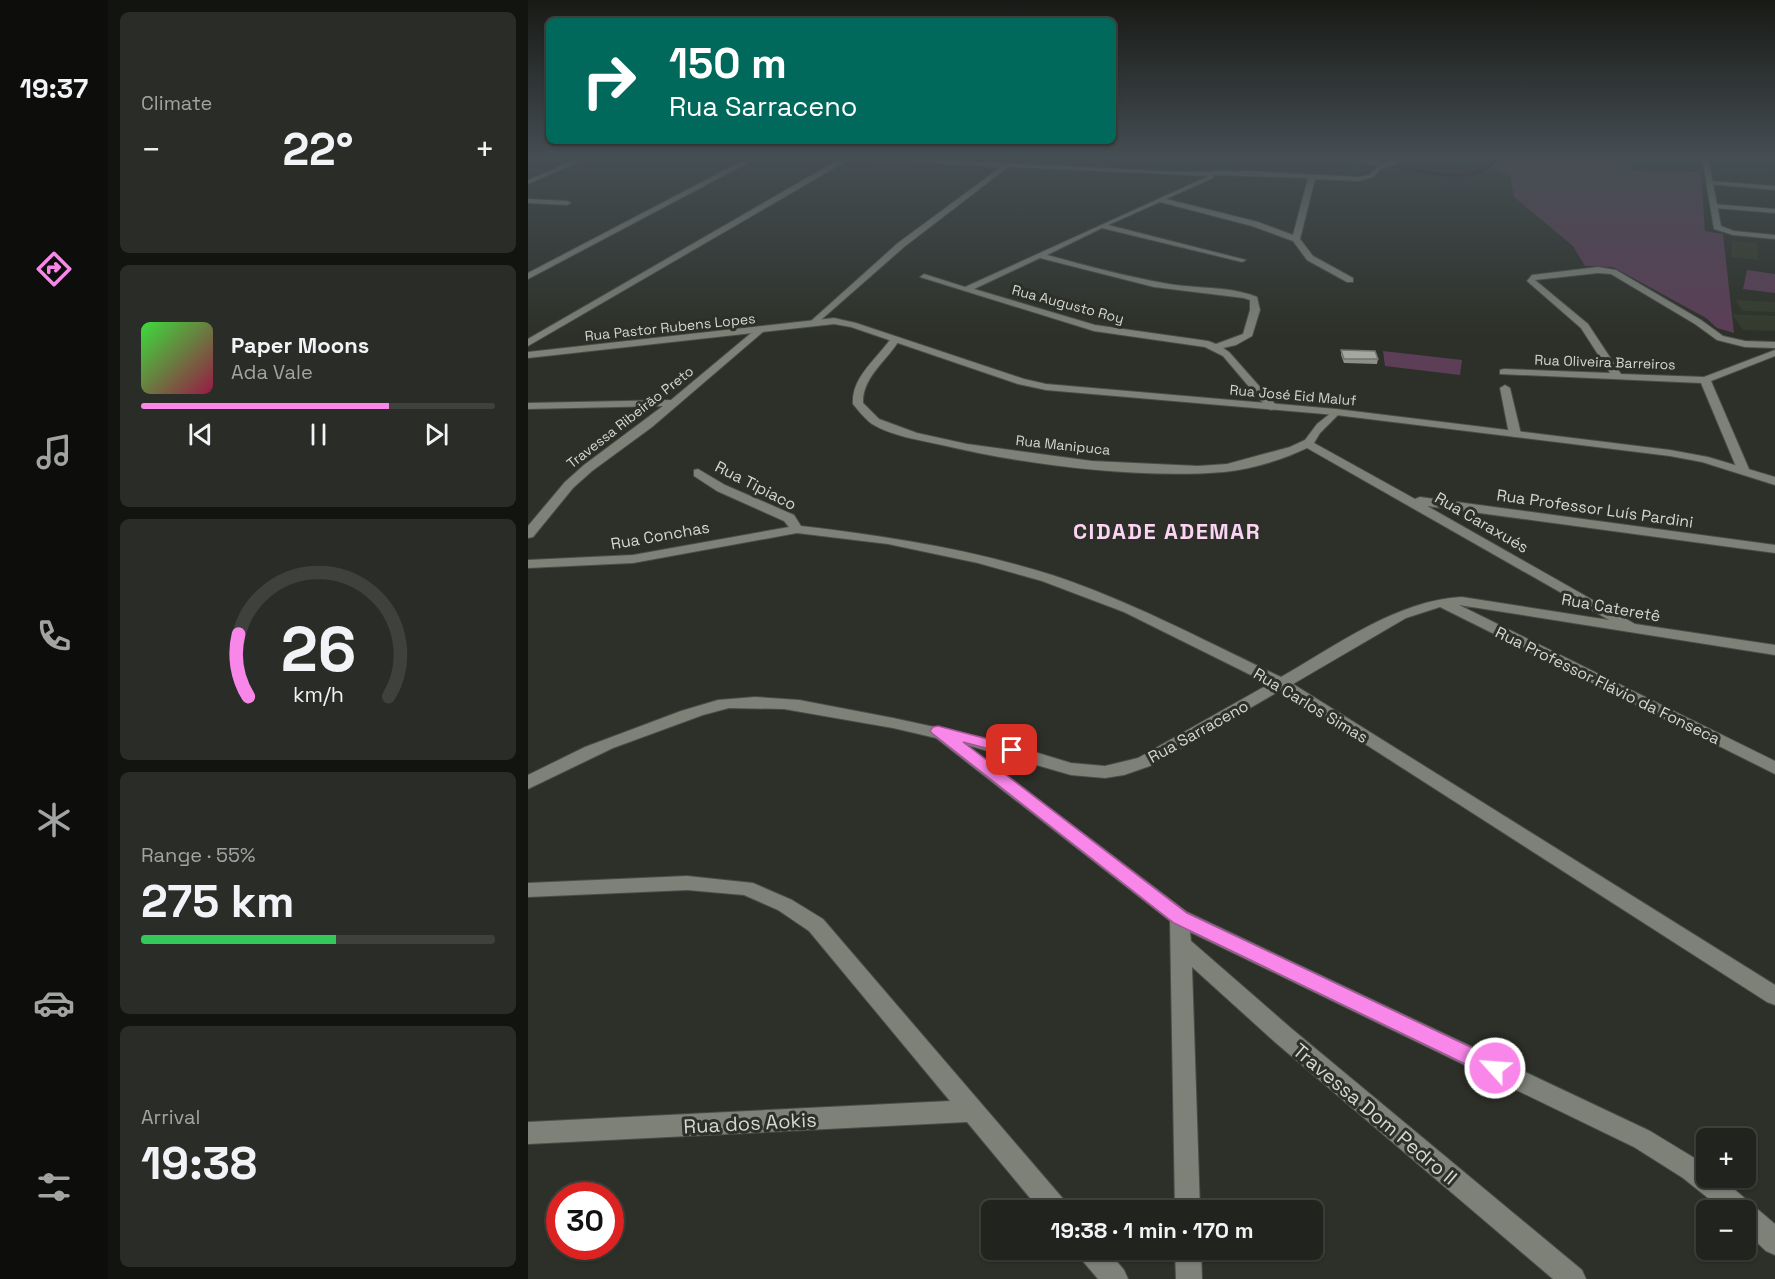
<!DOCTYPE html>
<meta charset="utf-8">
<style>
:root{--surface:#21241e;--page:#292c27;--text:#f1f3f6;--muted:#a2a4a4;--line:#3e413c;--accent:#f987e9}
body{margin:0;font-family:"Space Grotesk",sans-serif;background:var(--page);color:var(--text);height:100vh;display:flex;flex-direction:column;font-size:22px;white-space:nowrap}
*{box-sizing:border-box;margin:0}
p{font-size:20px;color:var(--muted)}
.icon{flex:none;width:33px;height:33px;fill:none;stroke:currentColor;stroke-width:2;stroke-linecap:round;stroke-linejoin:round}
.map{position:relative;flex:1;overflow:hidden}
.details{display:flex;flex-direction:column;gap:12px;padding:12px;background:#121410;width:420px}
.details>*{flex:none}
.hud{position:absolute;left:18px;top:18px;width:570px;height:126px;border-radius:9px;box-shadow:0 2px 4px #0004,0 0 0 2px var(--line);background:#00695c;color:#fff;overflow:hidden}
.buttons{position:absolute;left:1168px;top:1128px;display:grid;gap:12px}
.buttons a{display:grid;place-items:center;width:60px;height:60px;border-radius:9px;background:var(--surface);box-shadow:0 2px 4px #0004,0 0 0 2px var(--line);font-size:30px}
.speed{position:absolute;left:18px;top:1182px;display:flex;gap:12px;font-size:30px;font-weight:700;text-align:center}
.speed>*{display:grid;place-content:center;width:78px;height:78px;border-radius:50%;background:var(--surface);box-shadow:0 2px 4px #0004,0 0 0 2px var(--line);line-height:1}
.speed .limit{border:9px solid #d22;background:#fff;color:#111}
.pin{position:absolute;display:grid;place-items:center;width:51px;height:51px;color:#fff;margin:-26px;border-radius:12px;box-shadow:0 3px 9px #0006}
.me{position:absolute;width:66px;margin:-33px;rotate:296deg;stroke-linejoin:round;filter:drop-shadow(0 0 4px #0008)}
.turn{display:flex;align-items:center;gap:21px;height:126px;padding:0 24px;font-size:27px}
.turn .icon{width:78px;height:78px;stroke-width:2.5}
.turn b{display:block;font-size:42px;line-height:51px}
.big{font-size:45px;font-weight:600;line-height:1.1}
.details .widget{flex:1;display:flex;flex-direction:column;justify-content:center;gap:9px;min-width:0;padding:0 21px;border-radius:9px;background:var(--page)}
.details .dial{align-items:center;gap:0}
.dial svg{height:156px;overflow:visible;fill:none;stroke:var(--line);stroke-width:7;stroke-linecap:round;text-anchor:middle}
.dial text{fill:var(--text);stroke:none}
.song{display:flex;align-items:center;gap:18px}
.cover{width:72px;height:72px;border-radius:9px;background:linear-gradient(135deg,hsl(120 70% 55%),hsl(340 70% 35%))}
.played{height:6px;border-radius:3px;background:linear-gradient(90deg,var(--accent) 70%,var(--line) 70%)}
.keys{display:flex;justify-content:space-around;direction:ltr}
.heat{display:flex;justify-content:space-between;align-items:center;font-size:33px;direction:ltr}
.charge{height:9px;border-radius:4px;background:linear-gradient(90deg,#34c759 55%,var(--line) 0)}
.trip{position:absolute;left:453px;top:1200px;width:342px;height:60px;border-radius:9px;background:var(--surface);box-shadow:0 2px 4px #0004,0 0 0 2px var(--line);font-weight:600;line-height:60px;text-align:center}
main{display:flex;flex:1;min-height:0}
.tabs{display:flex;flex-direction:column;width:108px;justify-content:space-around;align-items:center;background:#0d0e0c;color:var(--muted)}
.tabs .icon{width:42px;height:42px}
.tabs .selected{color:var(--accent)}
.tabs b{font-size:27px;color:var(--text)}
.map>svg:first-child{display:block}
.built{fill:#343a2c}
.green{fill:#5c3e57}
.lines{fill:none;stroke-linecap:round;stroke-linejoin:round}
.stream{stroke:#260623;stroke-width:3}
.minor-casing{stroke:#4a4d47;stroke-width:2}
.tertiary-casing{stroke:#4a4d47;stroke-width:2}
.minor{fill:#7d8178;fill-rule:evenodd}
.tertiary{fill:#7d8178;fill-rule:evenodd}
.wall{fill:#8c9088}
.building{fill:#a3a79e;stroke:#72756f;stroke-width:1.5}
.route{fill:#f987e9;stroke:#a25897;stroke-width:1.5}
.labels{text-anchor:middle;stroke-width:6;stroke-linejoin:round;paint-order:stroke}
.far-street-label{font-size:14px;fill:#d4d6d1;stroke:#2c3028}
.street-label{font-size:16px;fill:#d4d6d1;stroke:#2c3028}
.near-street-label{font-size:20px;fill:#d4d6d1;stroke:#2c3028}
.district-label{font-size:22px;font-weight:bold;letter-spacing:1.5px;fill:#fcd4f4;stroke:#2c3028}
</style>
<main>
<nav class="tabs">
<b>19:37</b>
<svg class="icon selected" aria-label="directions" viewBox="0 0 24 24"><path d="M12 3l9 9-9 9-9-9zM9 14v-3h6M13 9l2 2-2 2"/></svg>
<svg class="icon" aria-label="music" viewBox="0 0 24 24"><path d="M9 18V5l10-2v13"/><circle cx="6" cy="18" r="3"/><circle cx="16" cy="16" r="3"/></svg>
<svg class="icon" aria-label="phone" viewBox="0 0 24 24"><path d="M5 4h4l2 5-3 2q2 4 5 5l2-3 5 2v4C11 20 4 13 5 4z"/></svg>
<svg class="icon" aria-label="climate" viewBox="0 0 24 24"><path d="M12 3v18M4 7l16 10M4 17L20 7"/></svg>
<svg class="icon" aria-label="car" viewBox="0 0 24 24"><path d="M5 17H2v-5l4-1 3-4h7l3 4 3 1v5h-3M9 17h6M6 11h13"/><circle cx="7" cy="17" r="2"/><circle cx="17" cy="17" r="2"/></svg>
<svg class="icon" aria-label="filters" viewBox="0 0 24 24"><path d="M4 7h16M4 17h16"/><circle cx="9" cy="7" r="2"/><circle cx="15" cy="17" r="2"/></svg>
</nav>
<section class="details">
<div class="widget"><p>Climate</p>
<div class="heat"><a>−</a><b class="big">22°</b><a>+</a></div>
</div>
<div class="widget">
<div class="song"><i class="cover"></i><div><b>Paper Moons</b><p>Ada Vale</p></div></div>
<div class="played"></div>
<div class="keys"><svg class="icon" aria-label="previous" viewBox="0 0 24 24"><path d="M18 5L8 12l10 7zM5 5v14"/></svg><svg class="icon" aria-label="pause" viewBox="0 0 24 24"><path d="M8 5v14M16 5v14"/></svg><svg class="icon" aria-label="next" viewBox="0 0 24 24"><path d="M6 5l10 7-10 7zM19 5v14"/></svg></div>
</div>
<div class="widget dial"><svg viewBox="0 0 100 80">
<path d="M14 69A42 42 0 1 1 86 69"/>
<path d="M14 69A42 42 0 0 1 9 37" stroke="#f987e9"/>
<text x="50" y="56" font-size="32" font-weight="700">26</text>
<text x="50" y="72" font-size="11">km/h</text>
</svg></div>
<div class="widget"><p>Range · 55%</p><b class="big">275 km</b><div class="charge"></div></div>
<div class="widget"><p>Arrival</p><b class="big">19:38</b></div>
</section>
<div class="map">
<svg width="1247" height="1279" viewBox="0 0 1247 1279">
<rect width="100%" height="100%" fill="#2c3028"/>
<g class="built">
<polygon points="1204,241 1229,243 1231,260 1203,257"/>
<polygon points="1207,300 1247,302 1247,312 1215,311"/>
<polygon points="1204,314 1247,316 1247,331 1215,330"/>
</g>
<g class="green">
<polygon points="967,157 1098,157 1097,166 1106,170 1173,172 1177,231 1195,234 1206,333 1189,328 1178,318 1085,267 1057,266 1045,246 986,197 982,176 957,165"/>
<polygon points="1219,270 1247,274 1247,293 1215,289"/>
<polygon points="855,351 934,360 932,375 857,366"/>
</g>
<g class="lines">
<path class="stream" d="M834 157C867 164 921 184 953 171 960 168 966 162 972 157"/>
<g class="minor-casing">
<g id="minor">
<polygon points="53,157 62,157 0,184 0,180"/>
<polygon points="222,157 231,157 0,279 0,273"/>
<path d="M315 157H361L650 172 720 171 831 177 841 175 851 166 812 157H827L858 163 868 157H875L870 163 853 169 845 177 831 181 787 179 772 239 785 256 825 278V282H819L779 260 765 241 724 226 632 202 580 225 718 260 714 262 574 228 519 255C559 266 600 277 641 284 670 289 702 286 729 297L732 310 724 336 708 345 695 348 701 352 748 405 749 407 744 410 740 409 695 356 677 347 566 331 392 277 396 274 437 287 681 176 480 167 376 247 286 326 281 323 283 321 370 243 473 167 322 159 0 346V339ZM685 175 780 178 765 235 730 222 638 199 685 178ZM512 258 626 287 716 298 722 300V310L715 334 688 344 680 341 567 325 446 289Z"/>
<polygon points="1182,181 1247,186 1247,190 1180,184"/>
<polygon points="0,199 39,201 43,203 39,205 0,203"/>
<polygon points="1184,204 1247,209 1247,213 1187,208"/>
<polygon points="1070,267 1088,270 1173,320 1195,336 1217,341 1247,342 1247,348 1217,347 1189,340 1167,324 1083,274 1070,273 1007,280 1060,324 1093,374 1176,377 1247,350 1247,356 1183,381 1221,469 1219,472 1215,473 1209,469 1173,383 972,374 972,370 976,369 1082,373 1053,328 999,281 1004,275"/>
<polygon points="228,329 236,331 124,427 64,471 45,488 5,537 0,538 0,526 37,482 56,465 135,406 0,409 0,403 143,400"/>
<path d="M367 336 372 339C360 360 334 377 335 403L351 419 389 433 439 444 564 461 670 466 699 464 762 447 777 440 789 424 808 409 813 412 792 433 786 443 887 499 892 497 1247 545V553L899 506 1107 624 1247 645V655L931 605 1247 761V774L912 607 878 618 765 684 1247 985V1005L1239 1002 753 690 622 766 596 775 577 778 543 775 439 745 659 912 1122 1131 1173 1162 1179 1167V1178H1193L1247 1224V1255L1238 1251 1218 1232V1210H1195L1155 1178 1106 1147 662 932 663 941 764 1029 1054 1270 1058 1279H1025L748 1043 664 967 672 1210H647L642 921 408 738 365 728 256 709 201 708 175 715 85 748 0 789V775L57 747 153 711 190 700 227 697 271 700 365 718 471 741 543 763 577 766 610 758 741 684 596 612 514 581 450 563 360 544 269 533 105 563 0 568V560L105 555 261 527 256 521 189 491 166 476V470L170 469 197 485 266 515 273 526C358 536 442 549 524 575 603 601 677 641 753 677 808 646 869 600 934 597L1081 620 779 448C754 460 723 469 696 472 611 479 497 465 414 445 391 440 364 436 344 424 337 419 330 410 325 404 323 377 350 358 364 337Z"/>
<polygon points="977,385 982,388 993,434 987,437 981,434 972,388"/>
<polygon points="159,876 225,883 264,900 295,919 537,1201 540,1210 512,1210 439,1122 0,1144 0,1122 422,1101 281,931 250,910 216,895 159,890 0,897 0,883"/>
<polygon points="549,1250 579,1250 596,1270 600,1279 570,1279 553,1259"/>
<polygon points="647,1250 673,1250 674,1279 648,1279"/>
</g>
</g>
<g class="tertiary-casing">
<g id="tertiary">
<polygon points="1174,157 1180,157 1193,226 1206,231 1247,235 1247,239 1205,235 1186,229"/>
<polygon points="306,318 328,323 496,379 518,384 808,409 1142,450 1180,457 1247,477 1247,485 1174,462 1142,456 808,415 518,390 490,384 323,327 306,324 0,358 0,352"/>
</g>
</g>
<use href="#minor" class="minor"/>
<use href="#tertiary" class="tertiary"/>
</g>
<polygon class="wall" points="813,350 850,359 849,364 816,363 813,355"/>
<polygon class="building" points="813,350 847,351 850,359 816,359"/>
<linearGradient id="sky" x2="0" y2="1"><stop stop-color="#181a16"/><stop offset="0.47" stop-color="#454e53"/><stop offset="1" stop-color="#454e53" stop-opacity="0"/></linearGradient>
<rect width="1247" height="336" fill="url(#sky)"/>
<polygon class="route" points="410,726 490,747 492,750 490,754 484,755 435,742 659,913 974,1062 977,1068 974,1075 967,1078 960,1075 646,923 405,734 402,731 405,727"/>
<g class="labels">
<g class="far-street-label">
<text transform="translate(540 304) rotate(15)" y="5">Rua Augusto Roy</text>
<text transform="translate(142 327) rotate(-6)" y="5">Rua Pastor Rubens Lopes</text>
<text transform="translate(1077 362) rotate(2)" y="5">Rua Oliveira Barreiros</text>
<text transform="translate(765 395) rotate(5)" y="5">Rua José Eid Maluf</text>
<text transform="translate(102 417) rotate(-38)" y="5">Travessa Ribeirão Preto</text>
<text transform="translate(535 445) rotate(6)" y="5">Rua Manipuca</text>
</g>
<g class="street-label">
<text transform="translate(228 485) rotate(27)" y="6">Rua Tipiaco</text>
<text transform="translate(1067 508) rotate(8)" y="6">Rua Professor Luís Pardini</text>
<text transform="translate(954 522) rotate(30)" y="6">Rua Caraxués</text>
<text transform="translate(132 535) rotate(-10)" y="6">Rua Conchas</text>
<text transform="translate(1083 607) rotate(10)" y="6">Rua Cateretê</text>
<text transform="translate(1080 685) rotate(26)" y="6">Rua Professor Flávio da Fonseca</text>
<text transform="translate(783 705) rotate(31)" y="6">Rua Carlos Simas</text>
<text transform="translate(670 731) rotate(-29)" y="6">Rua Sarraceno</text>
</g>
<g class="near-street-label">
<text transform="translate(847 1114) rotate(40)" y="7">Travessa Dom Pedro II</text>
<text transform="translate(222 1123) rotate(-3)" y="7">Rua dos Aokis</text>
</g>
<g class="district-label">
<text x="639" y="539">CIDADE ADEMAR</text>
</g>
</g>
</svg>
<div class="buttons">
<a>+</a>
<a>−</a>
</div>
<div class="speed"><div class="limit">30</div></div>
<div class="pin" style="left:484px;top:750px;background:#d93025"><svg class="icon" aria-label="arrive" viewBox="0 0 24 24"><path d="M6 21V4h12l-3 4 3 4H6"/></svg></div>
<svg class="me" style="left:967px;top:1068px" viewBox="-20 -20 40 40"><circle r="17" fill="#f987e9" stroke="#fff" stroke-width="3"/><path d="M0-11L8 9 0 5-8 9z" fill="#fff"/></svg>
<div class="trip">19:38 · 1 min · 170 m</div>
<div class="hud">
<div class="turn"><svg class="icon" aria-label="right" viewBox="0 0 24 24"><path d="M7 20v-9h11M14 6l5 5-5 5"/></svg><div><b>150 m</b>Rua Sarraceno</div></div>
</div>
</div>
</main>
